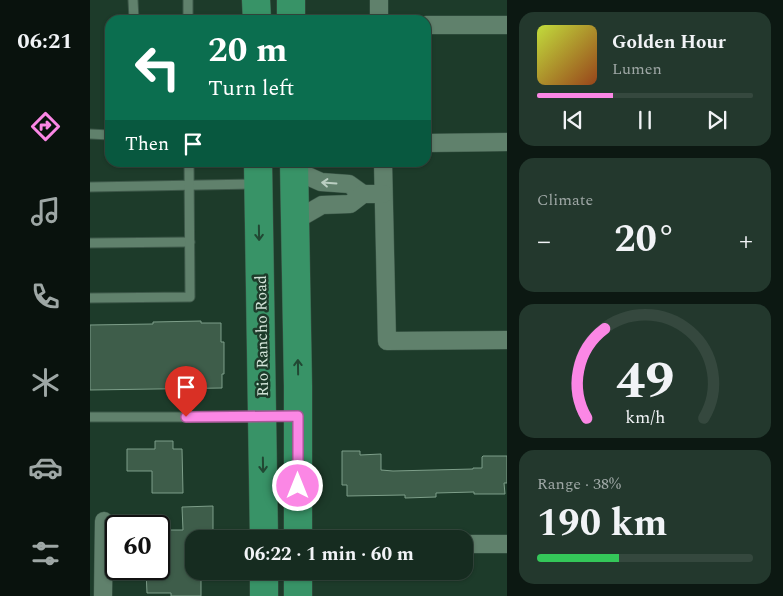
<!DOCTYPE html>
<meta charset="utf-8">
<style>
:root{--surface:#162c20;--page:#23382d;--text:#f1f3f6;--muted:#9ea7a5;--line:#35483e;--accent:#fb87e5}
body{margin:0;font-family:Spectral,serif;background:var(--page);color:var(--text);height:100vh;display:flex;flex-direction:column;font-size:19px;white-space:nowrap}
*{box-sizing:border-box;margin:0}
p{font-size:16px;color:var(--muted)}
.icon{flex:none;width:28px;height:28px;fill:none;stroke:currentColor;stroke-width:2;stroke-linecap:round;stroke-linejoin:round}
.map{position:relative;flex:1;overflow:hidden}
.side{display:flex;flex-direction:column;gap:12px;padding:12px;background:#0c1812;width:276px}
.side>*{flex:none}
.banner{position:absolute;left:15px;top:15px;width:326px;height:152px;border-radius:15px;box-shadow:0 1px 4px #0004,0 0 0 1px var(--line);background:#0b6e4f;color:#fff;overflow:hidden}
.speed{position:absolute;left:15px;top:515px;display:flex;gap:10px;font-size:25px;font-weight:700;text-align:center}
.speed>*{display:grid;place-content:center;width:65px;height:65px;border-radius:50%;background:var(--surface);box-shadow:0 1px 4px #0004,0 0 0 1px var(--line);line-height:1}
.speed .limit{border:2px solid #111;border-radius:8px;background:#fff;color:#111}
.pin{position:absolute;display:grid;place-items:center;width:42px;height:42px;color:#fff;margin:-51px -21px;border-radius:50% 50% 50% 0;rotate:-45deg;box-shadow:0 0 5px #0007}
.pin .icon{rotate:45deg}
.me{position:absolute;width:55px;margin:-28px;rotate:0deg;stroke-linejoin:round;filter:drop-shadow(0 0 4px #0008)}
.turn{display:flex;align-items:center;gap:18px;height:105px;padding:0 20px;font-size:22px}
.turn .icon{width:65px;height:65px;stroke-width:2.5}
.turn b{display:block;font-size:35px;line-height:42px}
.then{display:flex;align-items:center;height:48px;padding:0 20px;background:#0003;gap:10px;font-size:19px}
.big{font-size:38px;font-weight:700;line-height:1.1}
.side .card{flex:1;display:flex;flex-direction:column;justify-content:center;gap:8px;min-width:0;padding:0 18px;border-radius:15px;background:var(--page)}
.side .dial{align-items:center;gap:0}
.dial svg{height:130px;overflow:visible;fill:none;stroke:var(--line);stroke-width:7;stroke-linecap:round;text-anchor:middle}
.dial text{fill:var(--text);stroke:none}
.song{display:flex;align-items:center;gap:15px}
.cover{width:60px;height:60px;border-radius:8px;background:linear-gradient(135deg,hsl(70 70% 55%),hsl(20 70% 35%))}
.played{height:5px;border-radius:2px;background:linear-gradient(90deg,var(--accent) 35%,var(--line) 35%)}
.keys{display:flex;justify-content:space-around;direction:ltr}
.heat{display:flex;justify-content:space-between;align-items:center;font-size:28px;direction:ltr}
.charge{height:8px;border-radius:4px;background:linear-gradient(90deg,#34c759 38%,var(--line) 0)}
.trip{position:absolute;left:95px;top:530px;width:288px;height:50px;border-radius:15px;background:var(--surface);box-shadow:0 1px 4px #0004,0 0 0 1px var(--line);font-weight:700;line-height:50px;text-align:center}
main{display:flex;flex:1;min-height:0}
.dock{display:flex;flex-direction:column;width:90px;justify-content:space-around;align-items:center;background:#09120d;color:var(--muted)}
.dock .icon{width:35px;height:35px}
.dock .on{color:var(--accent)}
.dock b{font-size:22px;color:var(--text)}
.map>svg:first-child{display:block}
.building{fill:#3e5d4a;stroke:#7d9e89}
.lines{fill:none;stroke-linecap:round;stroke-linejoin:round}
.service-casing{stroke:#3d5849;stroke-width:11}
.minor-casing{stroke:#3d5849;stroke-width:19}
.primary-casing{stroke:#3d5849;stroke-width:29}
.service{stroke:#60816c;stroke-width:9}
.minor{stroke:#60816c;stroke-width:18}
.primary{stroke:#389367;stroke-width:28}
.oneway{stroke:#bbcfc2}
.oneway2{stroke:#214833}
.route-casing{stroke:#a35895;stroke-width:12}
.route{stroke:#fb87e5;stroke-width:9}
.labels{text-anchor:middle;stroke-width:5;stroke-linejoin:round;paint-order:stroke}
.street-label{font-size:16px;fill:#d2e3d8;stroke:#1d3b2a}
</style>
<main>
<nav class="dock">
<b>06:21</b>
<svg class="icon on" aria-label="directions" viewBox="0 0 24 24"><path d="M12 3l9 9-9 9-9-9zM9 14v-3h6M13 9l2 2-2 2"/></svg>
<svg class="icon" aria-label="music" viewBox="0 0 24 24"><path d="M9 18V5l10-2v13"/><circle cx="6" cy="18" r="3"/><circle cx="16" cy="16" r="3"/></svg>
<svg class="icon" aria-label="phone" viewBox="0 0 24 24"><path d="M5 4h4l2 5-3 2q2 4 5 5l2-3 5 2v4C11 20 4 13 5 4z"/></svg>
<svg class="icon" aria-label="climate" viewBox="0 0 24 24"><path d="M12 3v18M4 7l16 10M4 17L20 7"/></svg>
<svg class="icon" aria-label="car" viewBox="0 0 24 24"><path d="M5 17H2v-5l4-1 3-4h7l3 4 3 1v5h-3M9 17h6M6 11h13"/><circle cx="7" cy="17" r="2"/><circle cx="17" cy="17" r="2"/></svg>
<svg class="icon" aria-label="filters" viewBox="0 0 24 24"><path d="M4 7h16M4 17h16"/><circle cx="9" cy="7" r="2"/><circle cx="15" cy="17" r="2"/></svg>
</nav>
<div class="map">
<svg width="417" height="596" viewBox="0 0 417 596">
<rect width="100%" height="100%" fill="#1d3b2a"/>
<g class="building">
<polygon points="111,321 111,323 131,323 131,342 134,342 134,374 132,374 132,388 0,390 0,325 63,324 63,322"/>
<polygon points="65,441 83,441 83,449 92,449 93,493 62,493 62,471 37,471 37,449 65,449"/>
<polygon points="252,451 270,451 270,455 291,454 291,470 303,471 383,469 383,468 392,468 392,457 393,456 417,456 417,483 414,483 415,494 384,494 384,492 346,493 346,497 315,498 315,495 257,496 257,485 252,485"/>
<polygon points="123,506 123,539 104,539 104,571 111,571 111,596 81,596 81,593 57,593 56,571 69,571 69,530 93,530 92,507"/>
</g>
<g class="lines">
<g class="service-casing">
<g id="service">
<polyline points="43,0 44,20"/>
<polyline points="98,0 98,20"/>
<polyline points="0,134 20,135"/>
<polyline points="0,187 165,184"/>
<polyline points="0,243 100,242"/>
<polyline points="0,298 100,297 99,162"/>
<polyline points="0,417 169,417"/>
</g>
</g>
<g class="minor-casing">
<g id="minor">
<polyline points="289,0 289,20"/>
<polyline points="336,25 417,25"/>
<polyline points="336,143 417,142"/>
<polyline points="293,162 297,341 417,340"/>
<polyline points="204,170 231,182 259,184 273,194"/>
<polyline points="206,220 232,205 260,204 273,194 293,194"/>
<polyline points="374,544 417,544"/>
<polyline points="13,596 14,521"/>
</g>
</g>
<g class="primary-casing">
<g id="primary">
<polyline points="166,0 167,20"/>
<polyline points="201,0 201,20"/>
<polyline points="168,162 174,539"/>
<polyline points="204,162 208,386 208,539"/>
<polyline points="208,571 208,596"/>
<polyline points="174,596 174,571"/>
</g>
</g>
<use href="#service" class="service"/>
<use href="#minor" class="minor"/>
<use href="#primary" class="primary"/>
</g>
<defs><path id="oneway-shaft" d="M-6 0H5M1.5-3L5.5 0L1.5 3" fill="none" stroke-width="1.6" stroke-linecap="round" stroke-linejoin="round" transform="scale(1.25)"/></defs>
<use class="oneway" href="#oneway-shaft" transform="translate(239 183) rotate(-176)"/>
<g class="oneway2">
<use href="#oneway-shaft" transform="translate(169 233) rotate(89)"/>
<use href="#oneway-shaft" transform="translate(208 367) rotate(-91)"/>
<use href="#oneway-shaft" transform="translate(173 465) rotate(89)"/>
</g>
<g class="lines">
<g class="route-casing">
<polyline id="route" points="96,417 208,416 208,486"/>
</g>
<use href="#route" class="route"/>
</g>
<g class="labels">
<g class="street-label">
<text transform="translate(171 336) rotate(-91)" y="6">Rio Rancho Road</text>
</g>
</g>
</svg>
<div class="speed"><div class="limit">60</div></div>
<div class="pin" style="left:96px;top:417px;background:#d93025"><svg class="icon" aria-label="arrive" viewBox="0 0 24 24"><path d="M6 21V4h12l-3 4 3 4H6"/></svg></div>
<svg class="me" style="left:208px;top:486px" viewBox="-20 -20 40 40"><circle r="17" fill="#fb87e5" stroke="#fff" stroke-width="3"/><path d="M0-11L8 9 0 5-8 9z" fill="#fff"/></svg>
<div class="trip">06:22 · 1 min · 60 m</div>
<div class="banner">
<div class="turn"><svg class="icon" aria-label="left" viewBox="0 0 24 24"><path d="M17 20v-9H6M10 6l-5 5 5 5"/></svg><div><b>20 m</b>Turn left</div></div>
<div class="then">Then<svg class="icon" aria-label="arrive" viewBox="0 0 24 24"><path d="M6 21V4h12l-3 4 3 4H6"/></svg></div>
</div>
</div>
<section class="side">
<div class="card">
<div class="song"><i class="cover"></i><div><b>Golden Hour</b><p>Lumen</p></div></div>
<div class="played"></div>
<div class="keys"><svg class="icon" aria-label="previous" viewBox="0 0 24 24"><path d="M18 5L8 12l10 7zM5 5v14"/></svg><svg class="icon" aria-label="pause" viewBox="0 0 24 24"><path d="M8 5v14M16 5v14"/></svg><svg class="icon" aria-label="next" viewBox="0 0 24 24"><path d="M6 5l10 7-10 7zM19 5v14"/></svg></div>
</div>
<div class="card"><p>Climate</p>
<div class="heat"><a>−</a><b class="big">20°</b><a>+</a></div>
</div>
<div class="card dial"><svg viewBox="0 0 100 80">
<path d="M14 69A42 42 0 1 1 86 69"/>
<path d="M14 69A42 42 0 0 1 25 14" stroke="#fb87e5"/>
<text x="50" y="56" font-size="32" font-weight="700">49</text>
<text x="50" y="72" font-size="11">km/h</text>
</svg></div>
<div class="card"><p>Range · 38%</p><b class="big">190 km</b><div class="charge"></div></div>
</section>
</main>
